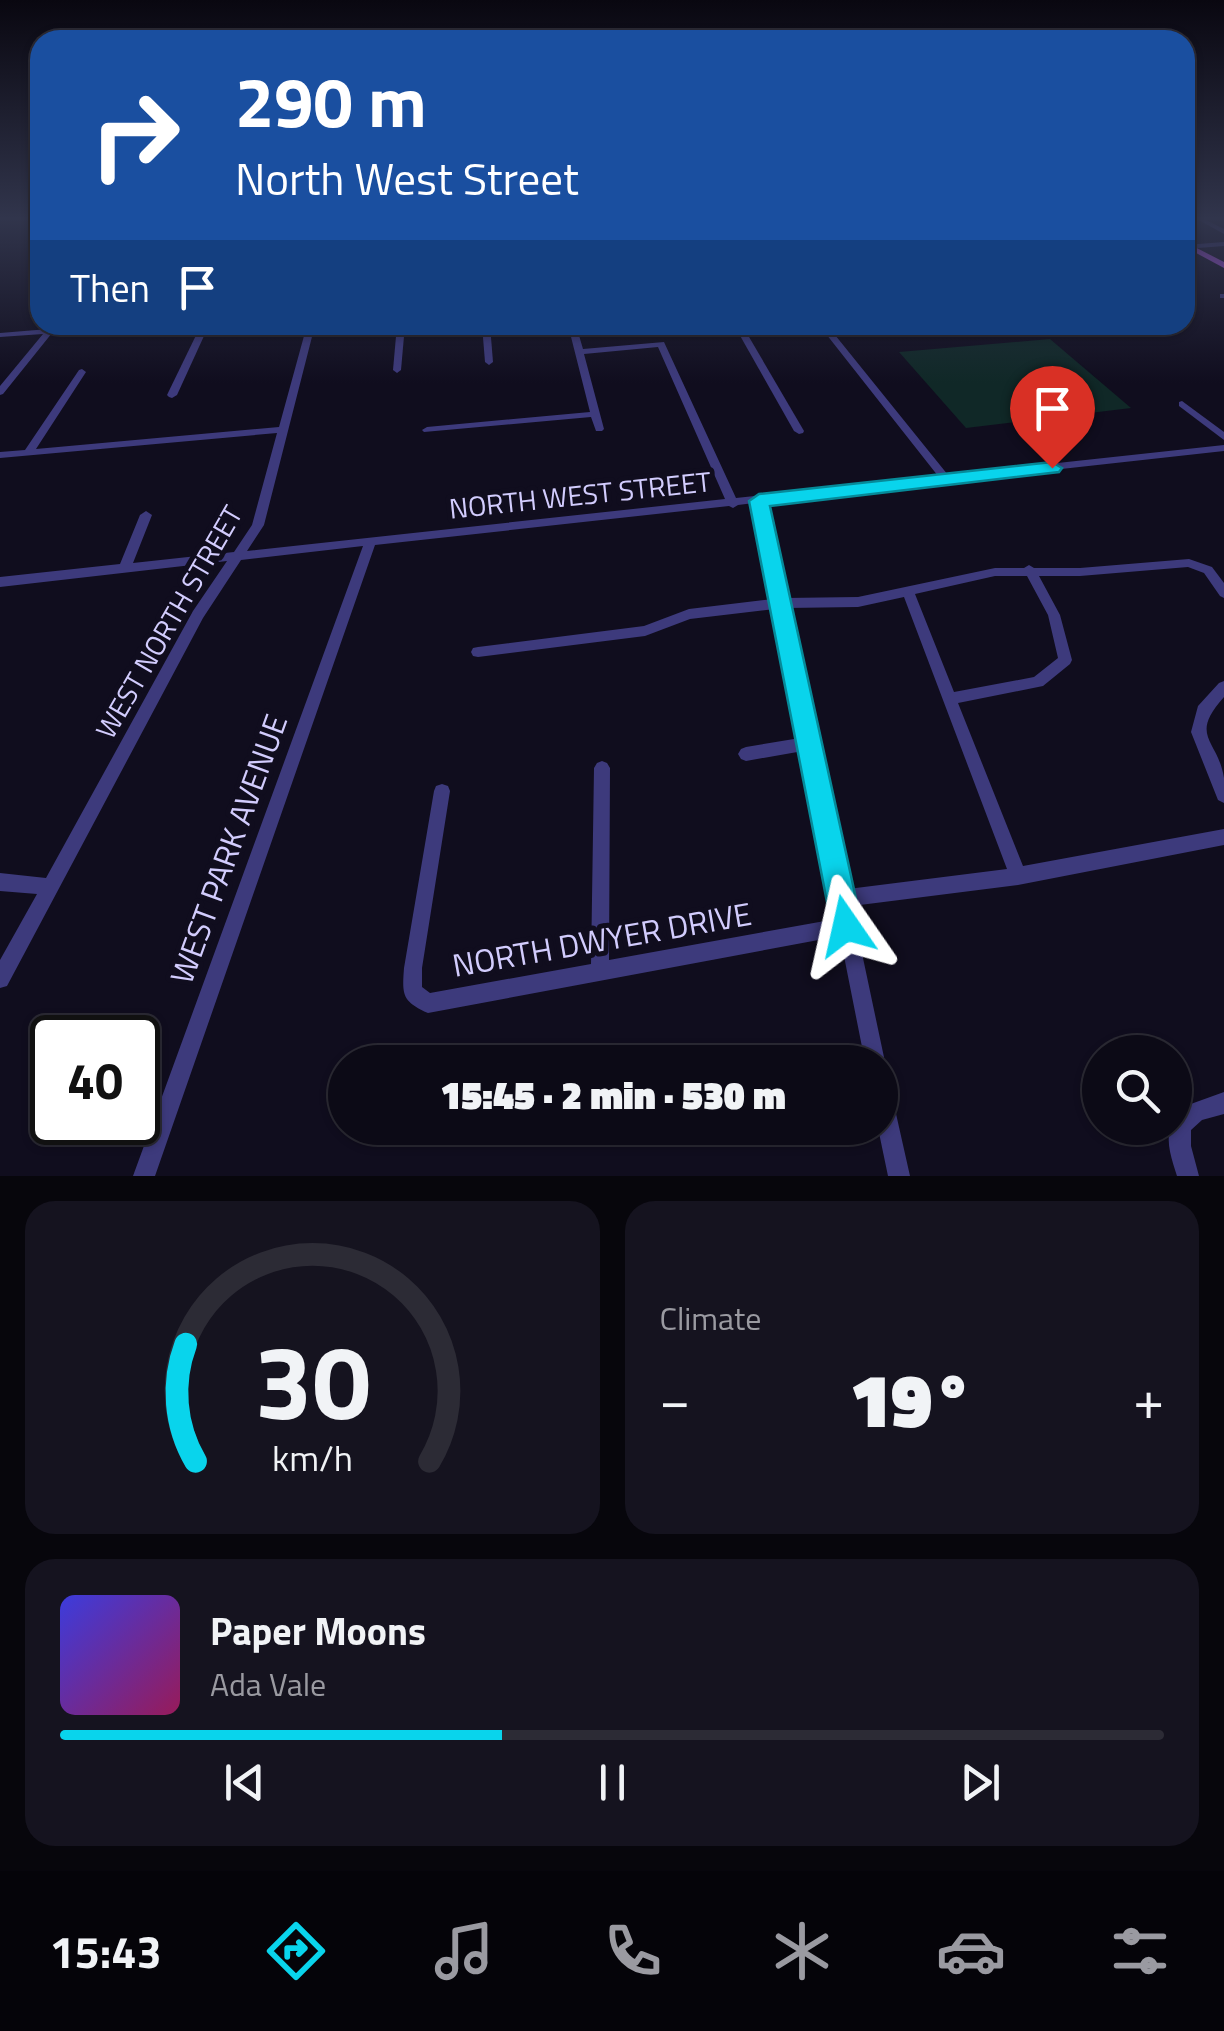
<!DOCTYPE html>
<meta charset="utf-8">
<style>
:root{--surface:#0c0a16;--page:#15131f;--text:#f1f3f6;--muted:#9a9aa1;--line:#2c2b35;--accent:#09d4ec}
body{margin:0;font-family:"Titillium Web",sans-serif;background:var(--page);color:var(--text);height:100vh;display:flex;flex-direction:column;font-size:38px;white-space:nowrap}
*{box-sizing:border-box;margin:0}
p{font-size:32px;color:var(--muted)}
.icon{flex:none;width:55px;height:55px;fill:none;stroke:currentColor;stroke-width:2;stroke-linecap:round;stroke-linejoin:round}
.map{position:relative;height:1176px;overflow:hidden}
.side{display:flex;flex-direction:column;gap:25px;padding:25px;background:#07060c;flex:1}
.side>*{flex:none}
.hud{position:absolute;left:30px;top:30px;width:1165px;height:305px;border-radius:30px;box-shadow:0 2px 8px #0004,0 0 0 2px var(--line);background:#1a4fa0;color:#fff;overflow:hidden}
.fabs{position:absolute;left:1082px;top:1035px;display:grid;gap:20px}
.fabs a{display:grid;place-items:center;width:110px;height:110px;border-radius:50%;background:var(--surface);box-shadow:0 2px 8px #0004,0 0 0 2px var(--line);font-size:50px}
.speed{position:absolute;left:30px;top:1015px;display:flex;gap:20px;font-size:50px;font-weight:700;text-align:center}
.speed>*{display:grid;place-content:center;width:130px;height:130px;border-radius:50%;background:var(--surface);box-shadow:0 2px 8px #0004,0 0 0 2px var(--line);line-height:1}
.speed .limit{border:5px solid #111;border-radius:15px;background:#fff;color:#111}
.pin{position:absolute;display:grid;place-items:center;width:85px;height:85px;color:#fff;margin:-102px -42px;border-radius:50% 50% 50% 0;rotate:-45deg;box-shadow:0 0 10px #0007}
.pin .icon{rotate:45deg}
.me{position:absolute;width:110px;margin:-55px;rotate:349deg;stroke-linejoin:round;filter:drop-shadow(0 0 8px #0008)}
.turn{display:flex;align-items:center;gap:35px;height:210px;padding:0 40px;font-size:45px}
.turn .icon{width:130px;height:130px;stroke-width:2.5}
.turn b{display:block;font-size:70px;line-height:85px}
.then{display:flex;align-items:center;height:95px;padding:0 40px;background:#0003;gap:20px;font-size:38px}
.big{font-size:75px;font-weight:800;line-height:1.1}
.side .card{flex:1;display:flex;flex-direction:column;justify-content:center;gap:15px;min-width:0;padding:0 35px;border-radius:30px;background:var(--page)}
.side .dial{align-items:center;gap:0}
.dial svg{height:260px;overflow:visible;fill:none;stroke:var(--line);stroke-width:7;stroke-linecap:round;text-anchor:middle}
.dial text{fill:var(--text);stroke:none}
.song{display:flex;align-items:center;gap:30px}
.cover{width:120px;height:120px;border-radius:15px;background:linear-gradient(135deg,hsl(240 70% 55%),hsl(330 70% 35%))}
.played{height:10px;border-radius:5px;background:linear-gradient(90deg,var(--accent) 40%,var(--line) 40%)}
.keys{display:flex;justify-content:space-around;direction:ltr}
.heat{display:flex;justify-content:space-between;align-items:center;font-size:55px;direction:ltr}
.side .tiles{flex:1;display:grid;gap:25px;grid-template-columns:1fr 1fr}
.card:last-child{grid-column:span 2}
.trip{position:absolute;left:328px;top:1045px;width:570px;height:100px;border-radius:50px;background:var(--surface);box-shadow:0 2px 8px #0004,0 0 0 2px var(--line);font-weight:800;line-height:100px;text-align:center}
.dock{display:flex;height:160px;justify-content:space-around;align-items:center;background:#050409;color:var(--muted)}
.dock .icon{width:70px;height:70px}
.dock .selected{color:var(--accent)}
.dock b{font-size:45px;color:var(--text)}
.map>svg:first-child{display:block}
.green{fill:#102827}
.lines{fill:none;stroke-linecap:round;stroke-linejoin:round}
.minor{fill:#3d3a7c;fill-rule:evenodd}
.major{fill:#be58f9;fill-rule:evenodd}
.route{fill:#09d4ec;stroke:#068a99;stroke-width:2.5}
.labels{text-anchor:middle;stroke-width:10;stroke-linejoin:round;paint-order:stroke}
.street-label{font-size:28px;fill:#d2ccfd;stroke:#100d1e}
.near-street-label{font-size:32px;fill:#d2ccfd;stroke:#100d1e}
</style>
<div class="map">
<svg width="1224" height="1176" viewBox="0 0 1224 1176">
<rect width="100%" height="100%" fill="#100d1e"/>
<g class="green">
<polygon points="840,325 998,325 858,337"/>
<polygon points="1050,339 1131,408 966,428 899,352"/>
</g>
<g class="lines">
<g class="minor">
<polygon points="1197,219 1204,219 1224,229 1224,234"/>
<polygon points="1224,242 1224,246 1185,249 1185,245"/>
<rect x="1220" y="294" width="4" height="4"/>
<polygon points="97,325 133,325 129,327 52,333 3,394 0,395 0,386 43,334 0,337 0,333"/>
<polygon points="201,325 209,325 177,395 172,398 169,397 167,395"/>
<path d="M307 325H315L264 525 247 551 725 499 658 347 584 354 604 429 602 431H596L591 417 424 432 422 430 427 427 590 412 568 325H576L583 349 664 342 736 498 938 476 819 325H827L948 475 1224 445V451L765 502 785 598 858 597 995 568H1024L1029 565 1034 568H1080L1189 559 1212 567 1224 583V598L1220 596 1204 573 1188 567 1080 576H1039L1060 615 1072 660 1070 664 1043 686 958 703 1023 866 1224 829V845L1018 885 852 906 885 1062 880 1070V1062H865L840 936 428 1013C402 1001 402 995 404 968L434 791 436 786 442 784 448 786 450 791 422 968V987L430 993 591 964 594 768 597 763 602 761 607 763 610 768 609 960 836 919 803 751 746 761 741 759 738 754 741 749 746 747 800 738 775 609 690 619 645 636 478 657 473 656 471 652 473 648 478 647 644 626 689 609 773 599 754 503 738 505 733 508 729 506 375 545 155 1176H133L363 546 241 560 203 618 7 986 0 988V960L37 894 0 891V873L46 878 193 611 227 561 0 587V577L120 564 140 515 146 511 152 515 133 563 234 552 252 525 277 433 0 458V452L25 450 79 370 82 369 86 372 36 449 279 427ZM995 576H1027L1048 615 1058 658 1034 677 954 692 915 594ZM904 597 1007 869 848 889 787 608 858 607Z"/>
<polygon points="397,325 405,325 401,370 397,373 393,370"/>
<polygon points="482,325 490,325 493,362 489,365 485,362"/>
<polygon points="697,325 709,325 705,327"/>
<polygon points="734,325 742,325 804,431 803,433 799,434 794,431"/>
<polygon points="1182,401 1224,432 1224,440 1179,406 1179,402"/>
<path d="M1224 681V697C1188 737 1218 739 1224 778 1224 785 1224 795 1224 803L1218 800 1191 732 1198 706 1219 683Z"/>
<polygon points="880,1077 887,1080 890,1087 910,1176 888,1176 878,1128 880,1128"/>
<path d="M1224 1092V1114L1202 1120 1191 1130V1146L1199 1176H1177C1172 1160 1166 1144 1170 1128H1175V1116L1188 1105Z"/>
</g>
<polygon class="major" points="1185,242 1224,262 1224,268 1185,247"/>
</g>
<linearGradient id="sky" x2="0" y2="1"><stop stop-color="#090710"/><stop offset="0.57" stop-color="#31354c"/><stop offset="1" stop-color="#31354c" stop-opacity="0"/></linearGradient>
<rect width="1224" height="383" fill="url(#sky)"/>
<polygon class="route" points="1052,462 1062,468 1059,472 770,506 862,926 857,938 846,943 834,938 749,501 759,494"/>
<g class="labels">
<g class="street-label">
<text transform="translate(580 495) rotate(-6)" y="10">NORTH WEST STREET</text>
<text transform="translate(169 622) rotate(-60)" y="10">WEST NORTH STREET</text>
</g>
<g class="near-street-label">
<text transform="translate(229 849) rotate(-70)" y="11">WEST PARK AVENUE</text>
<text transform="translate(602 940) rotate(-10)" y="11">NORTH DWYER DRIVE</text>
</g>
</g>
</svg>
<div class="fabs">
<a><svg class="icon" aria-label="search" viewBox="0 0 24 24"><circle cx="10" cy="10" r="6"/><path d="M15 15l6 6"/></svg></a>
</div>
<div class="speed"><div class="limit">40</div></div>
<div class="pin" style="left:1052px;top:468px;background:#d93025"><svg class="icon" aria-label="arrive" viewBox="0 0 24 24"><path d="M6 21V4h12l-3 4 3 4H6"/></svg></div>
<svg class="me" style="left:846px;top:926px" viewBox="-20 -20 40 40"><path d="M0-17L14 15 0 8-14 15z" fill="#09d4ec" stroke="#fff" stroke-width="4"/></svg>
<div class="trip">15:45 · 2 min · 530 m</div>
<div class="hud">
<div class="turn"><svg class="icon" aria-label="right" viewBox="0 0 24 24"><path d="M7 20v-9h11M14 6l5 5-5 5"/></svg><div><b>290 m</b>North West Street</div></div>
<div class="then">Then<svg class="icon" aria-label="arrive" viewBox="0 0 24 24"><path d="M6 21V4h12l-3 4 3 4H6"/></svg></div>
</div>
</div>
<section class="side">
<div class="tiles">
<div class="card dial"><svg viewBox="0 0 100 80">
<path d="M14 69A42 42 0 1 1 86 69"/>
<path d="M14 69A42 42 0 0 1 11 33" stroke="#09d4ec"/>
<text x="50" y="56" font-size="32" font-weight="700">30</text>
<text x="50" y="72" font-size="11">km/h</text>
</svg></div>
<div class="card"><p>Climate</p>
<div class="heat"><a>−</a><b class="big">19°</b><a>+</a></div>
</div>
<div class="card">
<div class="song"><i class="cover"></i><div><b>Paper Moons</b><p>Ada Vale</p></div></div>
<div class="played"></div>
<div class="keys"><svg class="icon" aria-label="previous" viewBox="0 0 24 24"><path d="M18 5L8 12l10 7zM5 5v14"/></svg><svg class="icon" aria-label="pause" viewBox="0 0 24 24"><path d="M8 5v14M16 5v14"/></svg><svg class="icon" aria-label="next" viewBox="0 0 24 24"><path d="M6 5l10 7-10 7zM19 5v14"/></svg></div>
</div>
</div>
</section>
<nav class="dock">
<b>15:43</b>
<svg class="icon selected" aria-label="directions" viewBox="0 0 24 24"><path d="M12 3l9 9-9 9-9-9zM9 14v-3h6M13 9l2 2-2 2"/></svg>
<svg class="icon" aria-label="music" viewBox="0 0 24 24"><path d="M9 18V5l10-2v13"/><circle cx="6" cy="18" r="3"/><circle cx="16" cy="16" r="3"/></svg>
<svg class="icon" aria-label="phone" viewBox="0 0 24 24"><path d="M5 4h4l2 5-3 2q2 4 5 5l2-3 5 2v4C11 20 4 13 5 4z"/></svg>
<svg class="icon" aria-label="climate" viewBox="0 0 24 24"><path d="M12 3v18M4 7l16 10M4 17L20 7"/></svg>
<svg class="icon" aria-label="car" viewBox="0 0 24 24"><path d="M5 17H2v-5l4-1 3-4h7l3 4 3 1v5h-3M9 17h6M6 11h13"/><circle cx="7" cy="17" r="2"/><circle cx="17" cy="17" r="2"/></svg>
<svg class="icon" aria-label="filters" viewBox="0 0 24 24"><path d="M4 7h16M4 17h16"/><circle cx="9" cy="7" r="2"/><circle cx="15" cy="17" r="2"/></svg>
</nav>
